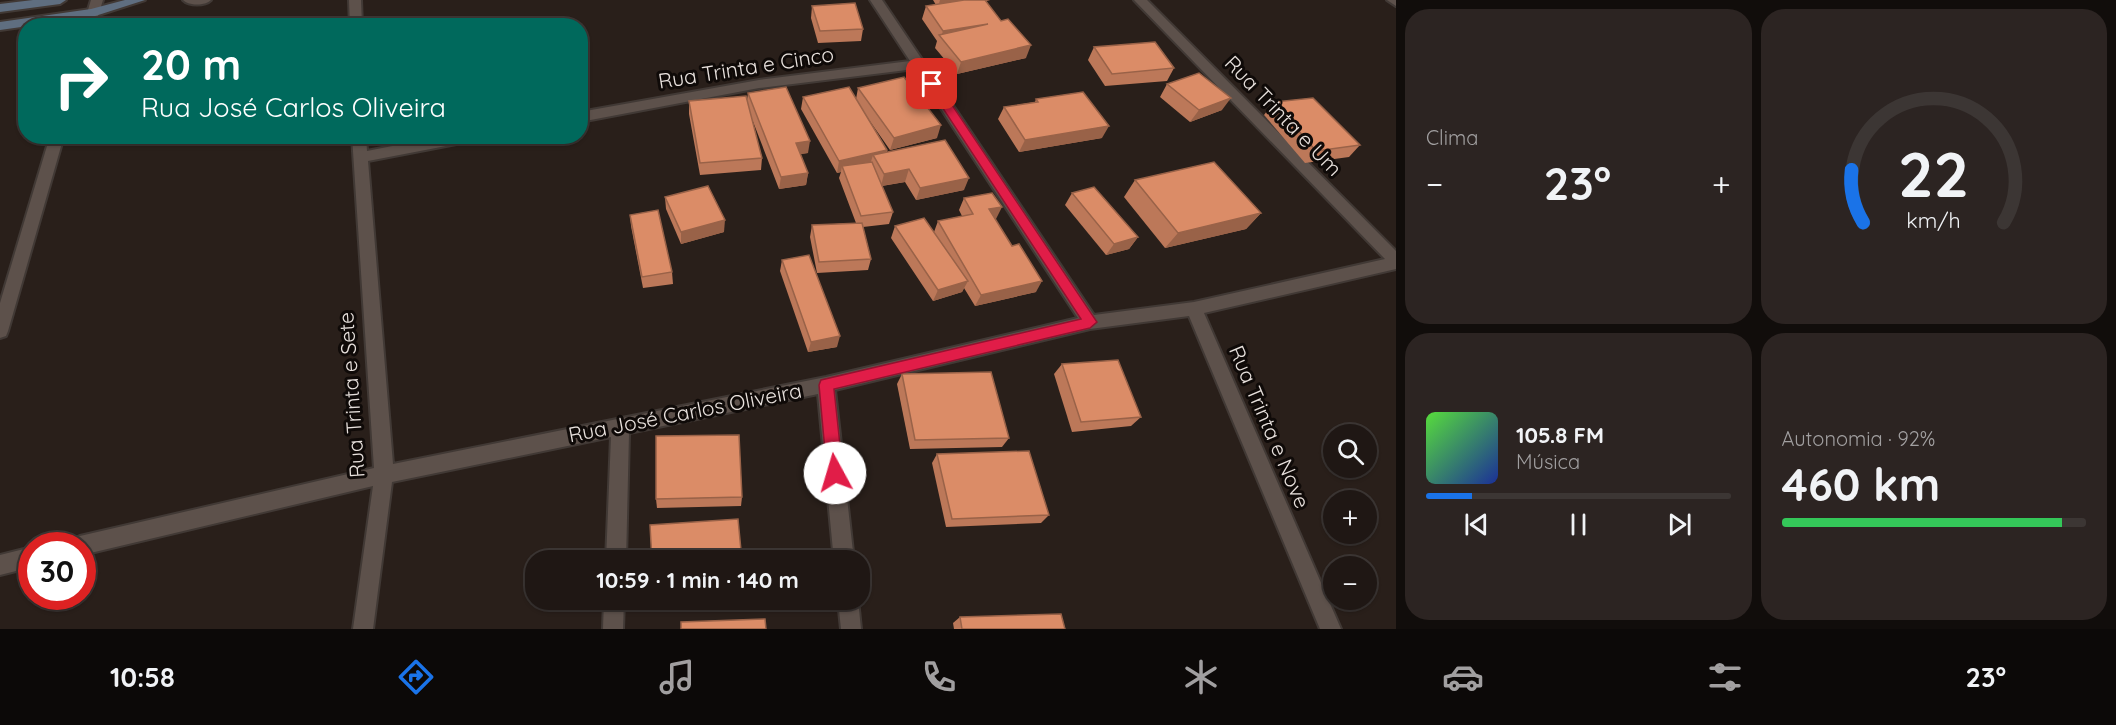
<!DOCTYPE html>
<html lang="pt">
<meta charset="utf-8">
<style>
:root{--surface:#1f1714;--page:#2c2422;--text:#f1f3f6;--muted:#a19fa0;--line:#3c3634;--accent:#1a73e8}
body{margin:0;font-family:Quicksand,sans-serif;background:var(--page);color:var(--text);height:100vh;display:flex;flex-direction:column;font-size:22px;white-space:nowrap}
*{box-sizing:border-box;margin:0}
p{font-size:20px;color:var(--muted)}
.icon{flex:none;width:33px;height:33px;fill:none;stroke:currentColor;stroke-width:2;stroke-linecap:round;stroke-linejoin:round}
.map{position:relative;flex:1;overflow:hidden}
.drawer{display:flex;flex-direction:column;gap:9px;padding:9px;background:#110d0b;width:720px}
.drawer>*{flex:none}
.top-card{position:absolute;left:18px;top:18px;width:570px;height:126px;border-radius:24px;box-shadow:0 2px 4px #0004,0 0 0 2px var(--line);background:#00695c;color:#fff;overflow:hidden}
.controls{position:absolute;left:1323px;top:424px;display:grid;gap:12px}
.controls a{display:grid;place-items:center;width:54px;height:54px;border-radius:50%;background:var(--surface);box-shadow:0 2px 4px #0004,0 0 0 2px var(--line);font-size:30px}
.speed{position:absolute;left:18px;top:532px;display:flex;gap:12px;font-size:30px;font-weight:700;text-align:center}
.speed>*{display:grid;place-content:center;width:78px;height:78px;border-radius:50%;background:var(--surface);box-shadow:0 2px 4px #0004,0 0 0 2px var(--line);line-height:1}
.speed .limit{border:9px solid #d22;background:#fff;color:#111}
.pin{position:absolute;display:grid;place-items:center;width:51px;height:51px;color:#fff;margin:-26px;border-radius:12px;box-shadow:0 3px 9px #0006}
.me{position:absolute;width:66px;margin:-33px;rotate:354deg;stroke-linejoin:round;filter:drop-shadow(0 0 4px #0008)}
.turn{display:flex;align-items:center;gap:21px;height:126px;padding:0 24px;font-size:27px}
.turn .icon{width:78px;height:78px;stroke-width:2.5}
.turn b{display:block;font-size:42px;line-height:51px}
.big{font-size:45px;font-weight:700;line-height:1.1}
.drawer .card{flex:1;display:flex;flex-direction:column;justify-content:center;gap:9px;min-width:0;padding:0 21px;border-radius:24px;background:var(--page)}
.drawer .dial{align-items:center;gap:0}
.dial svg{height:156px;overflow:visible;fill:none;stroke:var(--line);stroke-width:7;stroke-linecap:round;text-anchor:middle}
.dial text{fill:var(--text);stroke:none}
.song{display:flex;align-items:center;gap:18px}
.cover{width:72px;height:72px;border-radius:9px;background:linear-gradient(135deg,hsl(110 70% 55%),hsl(230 70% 35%))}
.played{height:6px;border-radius:3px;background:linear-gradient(90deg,var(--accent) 15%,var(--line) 15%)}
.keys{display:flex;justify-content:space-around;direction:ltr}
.heat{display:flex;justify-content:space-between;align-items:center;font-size:33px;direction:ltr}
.charge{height:9px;border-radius:4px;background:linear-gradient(90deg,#34c759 92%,var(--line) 0)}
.drawer .tiles{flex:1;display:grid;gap:9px;grid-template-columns:repeat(2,1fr)}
.trip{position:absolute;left:525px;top:550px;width:345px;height:60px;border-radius:24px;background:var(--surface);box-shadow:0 2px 4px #0004,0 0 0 2px var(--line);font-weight:700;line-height:60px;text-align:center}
.tab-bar{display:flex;height:96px;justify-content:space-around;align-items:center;background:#0c0908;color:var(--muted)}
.tab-bar .icon{width:42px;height:42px}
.tab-bar .selected{color:var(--accent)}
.tab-bar b{font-size:27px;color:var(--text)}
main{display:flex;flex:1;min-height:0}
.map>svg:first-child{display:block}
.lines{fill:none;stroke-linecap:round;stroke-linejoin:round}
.minor-casing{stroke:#413935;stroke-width:4}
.secondary-casing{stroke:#413935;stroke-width:4}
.minor{fill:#5d514b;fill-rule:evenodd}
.secondary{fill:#5f6e80;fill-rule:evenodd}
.wall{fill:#bc7859}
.shaded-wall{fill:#996248}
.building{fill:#db8c67;stroke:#996248;stroke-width:1.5}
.route{fill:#e11d48;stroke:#92132f;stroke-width:1.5}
.labels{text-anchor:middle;stroke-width:6;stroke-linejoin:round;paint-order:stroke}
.street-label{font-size:21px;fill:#e8e1dd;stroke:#0f0a08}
</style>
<main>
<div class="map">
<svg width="1396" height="629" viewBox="0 0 1396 629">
<rect width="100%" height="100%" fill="#291f1a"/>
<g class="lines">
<g class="minor-casing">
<g id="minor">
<polygon points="91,0 103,0 95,26 83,26"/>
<path d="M183 0H211C205 6 189 6 183 0Z"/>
<polygon points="349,0 361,0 362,26 350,26"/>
<polygon points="870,0 882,0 1094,315 1194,302 1385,259 1134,0 1147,0 1396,251 1396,269 1204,313 1341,629 1320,629 1189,316 1090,329 835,390 854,561 834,561 818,394 629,433 626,561 606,561 611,437 392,482 373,629 353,629 373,486 82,555 82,546 70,546 73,539 80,536 374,468 352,136 366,136 367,151 443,136 479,136 472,141 368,161 393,464 826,377 1078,318 915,69 759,88 580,122 580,112 759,80 910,61"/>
<polygon points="1387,0 1396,0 1396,6"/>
<polygon points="50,136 64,136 8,331 6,336 0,338 0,303"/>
<polygon points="32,547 32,567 0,575 0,555"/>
<polygon points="604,600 624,600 623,629 603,629"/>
<polygon points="838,600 858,600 861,629 841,629"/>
</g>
</g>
<g class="secondary-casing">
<g id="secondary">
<polygon points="33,0 66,0 60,4 0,12 0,4"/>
<polygon points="125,0 145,0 92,17 0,30 0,22 91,9"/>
</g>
</g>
<use href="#minor" class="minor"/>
<use href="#secondary" class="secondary"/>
</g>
<g class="wall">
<polygon points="933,0 990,0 986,1 1026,58 957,74 935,48 937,41 922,19 926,6 936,5"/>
<polygon points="812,6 863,29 861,41 818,43 811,18"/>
<polygon points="1094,47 1174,68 1167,81 1105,86 1088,60"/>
<polygon points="1167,84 1222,110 1190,122 1160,97"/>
<polygon points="858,88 937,138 890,150 867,117 887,150 887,152 964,190 916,200 905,182 882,186 893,212 889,224 863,227 871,259 868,270 817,273 810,237 812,225 856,223 839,178 841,172 837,173 801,109 803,97 856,99"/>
<polygon points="748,93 808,153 800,154 808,173 806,185 779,189 752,119 762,158 761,170 700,175 689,114 689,101 747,100"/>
<polygon points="1036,99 1102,138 1019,152 998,119 1004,107 1035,102"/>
<polygon points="1274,102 1360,145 1349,157 1305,163 1264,115"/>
<polygon points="1135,180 1261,213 1246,229 1165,248 1124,197"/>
<polygon points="1072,193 1138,237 1129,249 1106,255 1065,205"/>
<polygon points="665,197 724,232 681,244 666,209"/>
<polygon points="964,198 996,219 995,219 1036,292 975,306 964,288 962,292 933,301 891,238 895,226 934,232 938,221 962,216 959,210"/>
<polygon points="630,215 672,272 673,284 643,288 631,226"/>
<polygon points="782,260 837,347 808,352 780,271"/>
<polygon points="1062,364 1141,417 1131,426 1072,432 1054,374"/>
<polygon points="902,374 1009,438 1002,447 910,449 897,384"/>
<polygon points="937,454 1049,515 1041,523 946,527 932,463"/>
<polygon points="742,497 741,506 657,508 656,499"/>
<polygon points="960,617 1065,629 954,629 953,623"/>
</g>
<g class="shaded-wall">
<polygon points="940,0 990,0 938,7"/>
<polygon points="988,24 941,37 943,31"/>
<polygon points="1031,45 1026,58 957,74 961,62"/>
<polygon points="1231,98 1222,110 1190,122 1199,110"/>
<polygon points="941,125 937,138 890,150 894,138"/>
<polygon points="1109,126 1102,138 1019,152 1025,140"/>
<polygon points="810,141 808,153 794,155 796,143"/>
<polygon points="887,150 884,162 873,155 870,165 842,166 841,172 837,173 839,161"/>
<polygon points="909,169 905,182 881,186 884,174"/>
<polygon points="808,173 806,185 779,189 781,177"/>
<polygon points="969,178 964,190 916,200 920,188"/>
<polygon points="1002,207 996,219 983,221 989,209"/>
<polygon points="1261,213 1246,229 1165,248 1178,233"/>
<polygon points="725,220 724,232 681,244 681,232"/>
<polygon points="1138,237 1129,249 1106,255 1114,244"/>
<polygon points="968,281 962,292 933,301 938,290"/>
<polygon points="1042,281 1036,292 975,306 981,295"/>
<polygon points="840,336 837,347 808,352 811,342"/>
</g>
<g class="building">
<polygon points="964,0 985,0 1001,21 1008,19 1031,45 961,62 939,35 988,24 943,31 926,6"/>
<polygon points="855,3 863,29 820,31 812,6"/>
<polygon points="1155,42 1174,68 1112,74 1094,47"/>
<polygon points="1199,73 1231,98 1199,110 1167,84"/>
<polygon points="904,77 941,125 894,138 858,88"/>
<polygon points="786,87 810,141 796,143 808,173 781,177 748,93"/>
<polygon points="849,87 887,150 839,161 803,97"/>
<polygon points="1083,92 1109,126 1025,140 1004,107 1038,102 1036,99"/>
<polygon points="746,96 762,158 700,163 689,101"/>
<polygon points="1313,98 1360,145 1316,151 1274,102"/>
<polygon points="945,140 969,178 920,188 909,169 884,174 873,155"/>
<polygon points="872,162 893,212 861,216 842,166"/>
<polygon points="1214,162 1261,213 1178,233 1135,180"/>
<polygon points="708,186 725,220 681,232 665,197"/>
<polygon points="1094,187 1138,237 1114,244 1072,193"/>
<polygon points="992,193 1002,207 989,209 1012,246 1019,244 1042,281 981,295 938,221 973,214 964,198"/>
<polygon points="658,210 672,272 642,277 630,215"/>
<polygon points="924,218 968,281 938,290 895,226"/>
<polygon points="862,223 871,259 819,262 812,225"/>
<polygon points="809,255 840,336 811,342 782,260"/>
<polygon points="1118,360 1141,417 1081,422 1062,364"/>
<polygon points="991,372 1009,438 915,440 902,374"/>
<polygon points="739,435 742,497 656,499 656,436"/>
<polygon points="1029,451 1049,515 952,519 937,454"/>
<polygon points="738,519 742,561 652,561 650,525"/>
<polygon points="1061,614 1065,629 962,629 960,617"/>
<polygon points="765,619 766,629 681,629 681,622"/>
</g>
<polygon class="route" points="932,80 936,81 1097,322 1090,328 834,389 843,473 841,478 835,480 830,478 827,473 819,385 821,380 1081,319 927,84"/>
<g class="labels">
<g class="street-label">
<text transform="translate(746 68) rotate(-9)" y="7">Rua Trinta e Cinco</text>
<text transform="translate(1283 116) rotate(46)" y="7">Rua Trinta e Um</text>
<text transform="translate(352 395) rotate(-94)" y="7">Rua Trinta e Sete</text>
<text transform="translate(685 413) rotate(-11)" y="7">Rua José Carlos Oliveira</text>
<text transform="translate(1269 427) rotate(67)" y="7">Rua Trinta e Nove</text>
</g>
</g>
</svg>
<div class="controls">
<a><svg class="icon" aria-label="search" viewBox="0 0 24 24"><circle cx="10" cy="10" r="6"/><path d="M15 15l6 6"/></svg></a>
<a>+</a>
<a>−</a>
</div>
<div class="speed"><div class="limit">30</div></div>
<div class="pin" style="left:932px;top:84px;background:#d93025"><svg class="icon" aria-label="arrive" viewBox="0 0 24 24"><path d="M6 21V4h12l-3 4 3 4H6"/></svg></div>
<svg class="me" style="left:835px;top:473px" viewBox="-20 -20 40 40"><circle r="19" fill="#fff"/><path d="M0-13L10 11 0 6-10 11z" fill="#e11d48"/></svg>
<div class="trip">10:59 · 1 min · 140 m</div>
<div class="top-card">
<div class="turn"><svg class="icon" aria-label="right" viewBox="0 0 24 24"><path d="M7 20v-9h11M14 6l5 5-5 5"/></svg><div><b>20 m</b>Rua José Carlos Oliveira</div></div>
</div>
</div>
<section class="drawer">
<div class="tiles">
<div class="card"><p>Clima</p>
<div class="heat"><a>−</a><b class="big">23°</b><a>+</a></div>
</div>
<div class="card dial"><svg viewBox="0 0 100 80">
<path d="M14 69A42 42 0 1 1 86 69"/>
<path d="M14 69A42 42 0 0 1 8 42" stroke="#1a73e8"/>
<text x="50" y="56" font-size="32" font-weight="700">22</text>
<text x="50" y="72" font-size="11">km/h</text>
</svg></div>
<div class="card">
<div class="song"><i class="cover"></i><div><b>105.8 FM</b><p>Música</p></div></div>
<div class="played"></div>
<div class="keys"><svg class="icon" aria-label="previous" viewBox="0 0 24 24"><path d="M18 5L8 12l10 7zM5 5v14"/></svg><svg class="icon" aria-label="pause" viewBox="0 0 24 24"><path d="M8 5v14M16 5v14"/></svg><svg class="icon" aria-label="next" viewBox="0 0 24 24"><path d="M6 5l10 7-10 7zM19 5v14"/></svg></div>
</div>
<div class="card"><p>Autonomia · 92%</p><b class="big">460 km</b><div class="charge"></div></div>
</div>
</section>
</main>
<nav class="tab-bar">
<b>10:58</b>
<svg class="icon selected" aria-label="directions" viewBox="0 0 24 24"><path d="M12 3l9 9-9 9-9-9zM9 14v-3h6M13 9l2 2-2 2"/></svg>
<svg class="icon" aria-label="music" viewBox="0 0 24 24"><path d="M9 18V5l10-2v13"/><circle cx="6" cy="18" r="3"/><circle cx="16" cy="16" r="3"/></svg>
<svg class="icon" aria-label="phone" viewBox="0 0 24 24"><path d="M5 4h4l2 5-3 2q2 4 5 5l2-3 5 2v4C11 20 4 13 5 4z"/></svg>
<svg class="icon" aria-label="climate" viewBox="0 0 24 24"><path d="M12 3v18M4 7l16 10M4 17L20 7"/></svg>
<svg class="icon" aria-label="car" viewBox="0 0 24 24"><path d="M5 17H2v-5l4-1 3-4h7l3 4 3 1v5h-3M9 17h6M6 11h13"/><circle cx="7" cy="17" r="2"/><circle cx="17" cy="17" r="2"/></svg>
<svg class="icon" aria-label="filters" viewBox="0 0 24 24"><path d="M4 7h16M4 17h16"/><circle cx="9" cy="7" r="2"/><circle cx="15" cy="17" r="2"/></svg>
<b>23°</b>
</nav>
